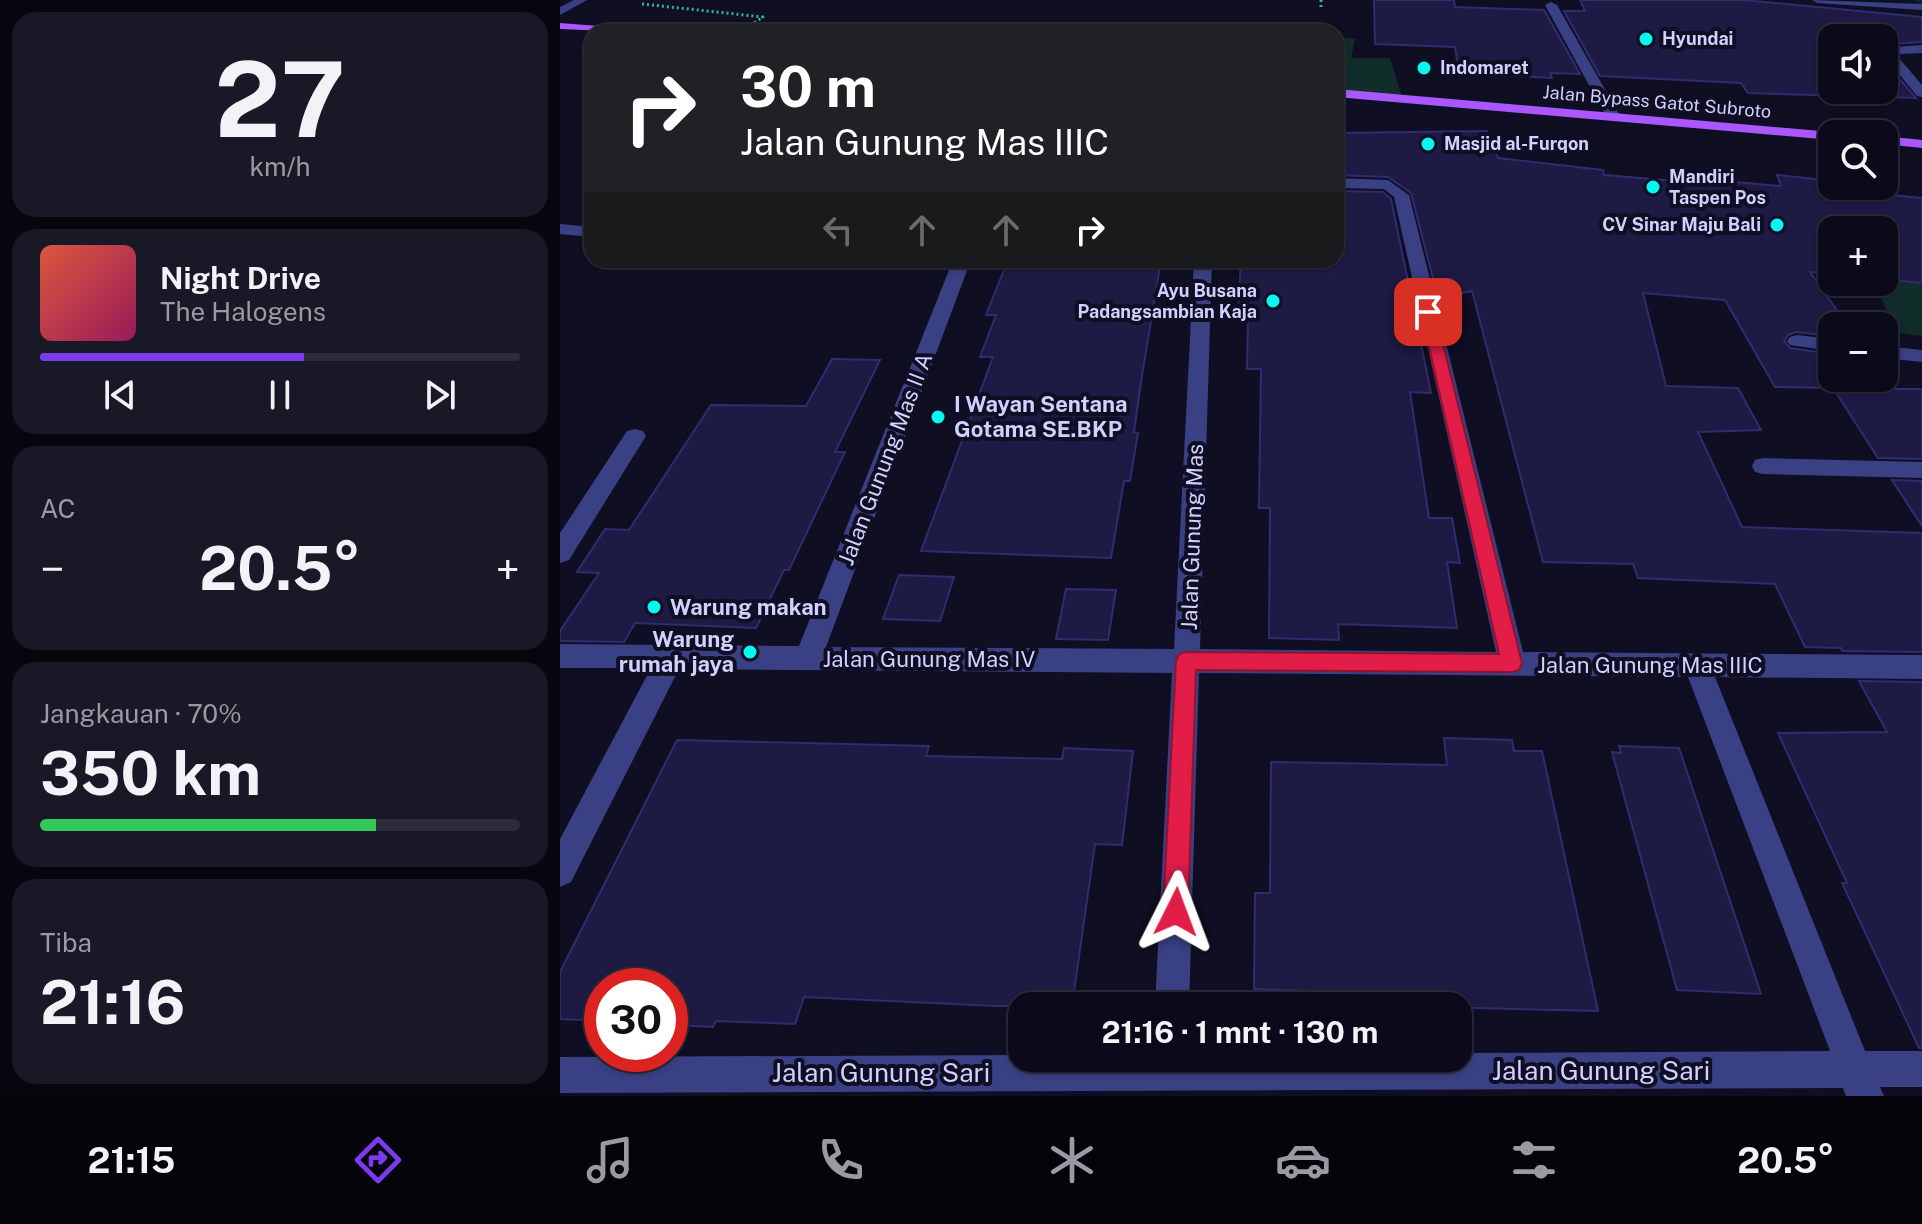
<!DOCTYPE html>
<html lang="id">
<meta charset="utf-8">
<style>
:root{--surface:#0b0a1a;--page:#191827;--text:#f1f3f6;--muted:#9a9aa2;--line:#2b2b39;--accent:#7c3aed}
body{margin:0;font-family:"Public Sans",sans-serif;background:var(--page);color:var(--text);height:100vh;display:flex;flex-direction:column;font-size:30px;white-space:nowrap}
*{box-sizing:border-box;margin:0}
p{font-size:26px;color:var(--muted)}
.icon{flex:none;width:44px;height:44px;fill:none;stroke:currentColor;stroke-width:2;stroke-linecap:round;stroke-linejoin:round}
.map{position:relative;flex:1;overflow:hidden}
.panel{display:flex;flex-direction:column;gap:12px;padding:12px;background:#06060e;width:560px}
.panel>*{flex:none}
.top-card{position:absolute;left:24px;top:24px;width:760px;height:244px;border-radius:24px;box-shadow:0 2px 6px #0004,0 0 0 2px var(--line);background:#202124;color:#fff;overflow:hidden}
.tools{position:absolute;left:1258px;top:24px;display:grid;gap:16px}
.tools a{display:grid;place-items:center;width:80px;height:80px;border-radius:16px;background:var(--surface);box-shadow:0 2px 6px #0004,0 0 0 2px var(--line);font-size:40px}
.speed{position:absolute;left:24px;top:968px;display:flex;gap:16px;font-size:40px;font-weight:700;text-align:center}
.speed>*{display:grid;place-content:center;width:104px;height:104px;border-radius:50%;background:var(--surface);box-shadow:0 2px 6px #0004,0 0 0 2px var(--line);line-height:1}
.speed .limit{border:12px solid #d22;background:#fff;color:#111}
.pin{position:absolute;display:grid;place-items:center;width:68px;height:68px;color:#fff;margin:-34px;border-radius:16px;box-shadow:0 4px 12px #0006}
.me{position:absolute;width:88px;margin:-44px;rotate:3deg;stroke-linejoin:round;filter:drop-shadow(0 0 6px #0008)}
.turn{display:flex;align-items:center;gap:28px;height:168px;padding:0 24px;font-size:36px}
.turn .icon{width:104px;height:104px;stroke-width:2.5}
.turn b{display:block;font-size:56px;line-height:68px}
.lanes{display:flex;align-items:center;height:76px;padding:0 24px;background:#0003;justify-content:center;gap:40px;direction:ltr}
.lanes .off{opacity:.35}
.big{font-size:60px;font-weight:700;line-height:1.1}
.panel .card{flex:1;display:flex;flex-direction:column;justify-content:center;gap:12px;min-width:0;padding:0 28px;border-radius:24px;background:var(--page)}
.panel .dial{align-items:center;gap:0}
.dial b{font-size:104px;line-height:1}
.song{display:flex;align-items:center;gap:24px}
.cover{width:96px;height:96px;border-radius:12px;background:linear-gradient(135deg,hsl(10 70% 55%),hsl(330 70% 35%))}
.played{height:8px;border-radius:4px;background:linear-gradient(90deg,var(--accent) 55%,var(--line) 55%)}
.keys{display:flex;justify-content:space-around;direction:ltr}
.heat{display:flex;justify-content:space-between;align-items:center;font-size:44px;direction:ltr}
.charge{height:12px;border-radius:6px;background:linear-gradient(90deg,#34c759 70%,var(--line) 0)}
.trip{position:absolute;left:448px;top:992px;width:464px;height:80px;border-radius:24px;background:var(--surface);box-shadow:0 2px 6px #0004,0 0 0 2px var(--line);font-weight:700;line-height:80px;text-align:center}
.tabs{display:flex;height:128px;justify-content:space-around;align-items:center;background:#04040a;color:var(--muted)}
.tabs .icon{width:56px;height:56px}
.tabs .on{color:var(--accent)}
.tabs b{font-size:36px;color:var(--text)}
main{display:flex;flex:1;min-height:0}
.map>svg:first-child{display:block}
.green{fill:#112d29}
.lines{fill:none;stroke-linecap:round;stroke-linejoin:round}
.stream{fill:#092541;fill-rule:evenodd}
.building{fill:#1d1a44;stroke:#302c70;stroke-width:2}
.path{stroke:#2eb59b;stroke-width:3;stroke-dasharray:2 3;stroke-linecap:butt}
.minor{fill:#394083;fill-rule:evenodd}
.major{fill:#aa57ff;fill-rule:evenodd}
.route{fill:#e11d48;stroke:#92132f;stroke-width:2}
.poi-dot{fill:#00fbf3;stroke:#0f0e23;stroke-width:3}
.labels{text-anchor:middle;stroke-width:8;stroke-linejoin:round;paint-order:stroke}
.far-poi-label{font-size:18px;font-weight:bold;fill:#d0d1ff;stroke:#0f0e23;text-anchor:start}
.far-street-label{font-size:18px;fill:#d0d1ff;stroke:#0f0e23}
.poi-label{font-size:22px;font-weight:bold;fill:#d0d1ff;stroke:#0f0e23;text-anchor:start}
.street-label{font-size:22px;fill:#d0d1ff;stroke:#0f0e23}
.near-street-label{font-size:26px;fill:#d0d1ff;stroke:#0f0e23}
</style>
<main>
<section class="panel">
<div class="card dial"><b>27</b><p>km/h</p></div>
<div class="card">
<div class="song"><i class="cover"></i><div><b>Night Drive</b><p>The Halogens</p></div></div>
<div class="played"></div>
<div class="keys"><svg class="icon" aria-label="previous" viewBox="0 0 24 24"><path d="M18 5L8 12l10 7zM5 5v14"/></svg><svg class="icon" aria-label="pause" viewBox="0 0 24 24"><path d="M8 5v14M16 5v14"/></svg><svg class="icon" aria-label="next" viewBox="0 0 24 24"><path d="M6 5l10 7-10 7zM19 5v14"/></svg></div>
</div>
<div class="card"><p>AC</p>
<div class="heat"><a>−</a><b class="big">20.5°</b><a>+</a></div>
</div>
<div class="card"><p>Jangkauan · 70%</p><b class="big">350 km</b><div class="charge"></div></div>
<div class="card"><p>Tiba</p><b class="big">21:16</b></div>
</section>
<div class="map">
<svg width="1362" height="1096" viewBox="0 0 1362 1096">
<rect width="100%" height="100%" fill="#0f0e23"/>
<g class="green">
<polygon points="776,36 795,39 791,58 830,58 842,97 776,91"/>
<polygon points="1362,272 1362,336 1338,333 1313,282"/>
</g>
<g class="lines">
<polygon class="stream" points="1353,0 1362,0 1362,4"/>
</g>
<g class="building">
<polygon points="814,0 894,0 895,7 984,10 1020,74 990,73 992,78 899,73 895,47 815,44"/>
<polygon points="1020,0 1184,0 1362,17 1362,42 1333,44 1324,53 1324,38 1272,38 1272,90 1324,90 1324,61 1356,98 1188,93 1181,83 1040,76 1004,11 1025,11"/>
<polygon points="927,131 938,158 1043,170 1044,175 1177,186 1175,182 1221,186 1217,175 1272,181 1272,186 1286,186 1289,191 1362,198 1362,283 1324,279 1324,230 1272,230 1272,274 1250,272 1288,326 1272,326 1272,336 1236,332 1228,335 1224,341 1230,348 1272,354 1272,378 1324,376 1333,389 1362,389 1362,459 1318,458 1273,388 1215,387 1165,300 1083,293 1106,386 1178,388 1201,430 1138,432 1182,527 1362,533 1362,652 1282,651 1281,648 1245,647 1215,584 1078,578 1073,564 983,562 912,291 878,298 851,193 828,177 776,175 776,133"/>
<polygon points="776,191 823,192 831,199 871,393 850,392 869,518 892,518 900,563 887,562 897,628 778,624 779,640 709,638 710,508 699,508 701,369 687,369 688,318 678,318 681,260 776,260"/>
<polygon points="448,260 601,260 581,382 574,432 578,433 570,481 564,481 551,558 361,551 433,357 420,357 436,315 426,315"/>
<polygon points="272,359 320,360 275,452 285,452 229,570 224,570 196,628 75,623 64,642 0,641 0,631 39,573 17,572 45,529 69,530 151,405 246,406"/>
<polygon points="1332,480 1362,481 1362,526"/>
<polygon points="339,575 394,577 380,621 323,619"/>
<polygon points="506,589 556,590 548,640 496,639"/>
<polygon points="1299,681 1362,682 1362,1048 1359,1048 1282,883 1287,883 1218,733 1327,732"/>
<polygon points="884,738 952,740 954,751 982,751 1038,1011 839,1006 838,994 694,989 695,893 710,893 711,762 887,765"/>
<polygon points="117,740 369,746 366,756 502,759 504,748 573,751 562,845 535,844 512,1006 437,1006 244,997 235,1024 156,1021 153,1027 110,1025 110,986 42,986 42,1021 0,1019 0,972"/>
<polygon points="1059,746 1119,748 1201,994 1117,990 1052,752 1061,753"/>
</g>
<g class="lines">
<g class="path">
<polyline points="761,0 761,8"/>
<polyline points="82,4 203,17 181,32"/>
</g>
<g class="minor">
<polygon points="14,0 27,0 0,15 0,7"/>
<polygon points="1252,0 1362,4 1362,10 1257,3"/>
<polygon points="991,2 997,5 1060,116 1058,119 1046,116 985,5"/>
<polygon points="1362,45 1362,53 1341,54 1338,57 1362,85 1362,97 1357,96 1325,57 1333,47"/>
<polygon points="776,178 828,180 849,195 963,652 1362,655 1362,679 1155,677 1305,1051 1362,1051 1362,1087 1320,1087 1324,1096 1286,1096 1283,1088 0,1093 0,1057 462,1055 462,1058 898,1058 898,1053 1270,1051 1128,677 639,673 629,1006 595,1006 612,673 119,669 11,882 0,887 0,839 91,668 0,668 0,644 239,646 393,260 411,260 266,647 614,649 634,260 652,260 640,649 936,652 834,197 824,189 776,188"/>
<polygon points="0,224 32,227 32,237 0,234"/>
<polygon points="266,260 299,260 301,262 292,267 269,264"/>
<polygon points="1237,335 1272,339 1272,351 1230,345 1227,341 1230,337"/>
<polygon points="1324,346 1362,350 1362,362 1324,358"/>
<polygon points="75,429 83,431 86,436 9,560 0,563 0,533 67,431"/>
<polygon points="1203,458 1362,462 1362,478 1203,474 1195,472 1192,466 1195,460"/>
</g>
<g class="major">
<polygon points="0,23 64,28 70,32 0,29"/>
<polygon points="776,89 1272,132 1278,134 1272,134 1272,140 776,97"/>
<polygon points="1324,136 1362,140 1362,148 1324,144"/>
</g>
</g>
<polygon class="route" points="868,308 875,312 962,663 959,670 952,672 636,670 628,912 625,921 616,924 607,921 603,912 616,661 619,654 627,652 939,654 861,312"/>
<g class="poi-dot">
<circle cx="1086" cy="39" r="8"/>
<circle cx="864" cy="68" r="8"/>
<circle cx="868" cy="144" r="8"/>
<circle cx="1093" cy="187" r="8"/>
<circle cx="1217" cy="225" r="8"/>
<circle cx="713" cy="301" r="8"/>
<circle cx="378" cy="417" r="8"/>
<circle cx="94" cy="607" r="8"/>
<circle cx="190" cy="652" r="8"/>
</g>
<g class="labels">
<g class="far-poi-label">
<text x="1102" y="45">Hyundai</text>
<text x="880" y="74">Indomaret</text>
<text x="884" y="150">Masjid al-Furqon</text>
<text x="1109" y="183">Mandiri<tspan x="1109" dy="21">Taspen Pos</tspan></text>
<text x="1201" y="231" text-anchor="end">CV Sinar Maju Bali</text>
<text x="697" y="297" text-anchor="end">Ayu Busana<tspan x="697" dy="21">Padangsambian Kaja</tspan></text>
</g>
<g class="far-street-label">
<text transform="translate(1097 102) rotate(5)" y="6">Jalan Bypass Gatot Subroto</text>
</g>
<g class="poi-label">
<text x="394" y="412">I Wayan Sentana<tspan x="394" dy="25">Gotama SE.BKP</tspan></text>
<text x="110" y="615">Warung makan</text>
<text x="174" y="647" text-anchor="end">Warung<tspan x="174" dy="25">rumah jaya</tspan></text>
</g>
<g class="street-label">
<text transform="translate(325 459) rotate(-69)" y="8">Jalan Gunung Mas II A</text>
<text transform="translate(632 537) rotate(-88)" y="8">Jalan Gunung Mas</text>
<text x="369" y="667">Jalan Gunung Mas IV</text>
<text x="1090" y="673">Jalan Gunung Mas IIIC</text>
</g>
<g class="near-street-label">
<text x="1041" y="1080">Jalan Gunung Sari</text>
<text x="321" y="1082">Jalan Gunung Sari</text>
</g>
</g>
</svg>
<div class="tools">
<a><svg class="icon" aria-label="sound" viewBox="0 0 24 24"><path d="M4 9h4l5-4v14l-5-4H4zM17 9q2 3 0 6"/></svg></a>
<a><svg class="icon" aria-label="search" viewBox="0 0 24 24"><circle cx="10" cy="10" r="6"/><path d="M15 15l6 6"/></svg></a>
<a>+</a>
<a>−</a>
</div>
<div class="speed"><div class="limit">30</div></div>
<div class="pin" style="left:868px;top:312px;background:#d93025"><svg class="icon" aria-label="arrive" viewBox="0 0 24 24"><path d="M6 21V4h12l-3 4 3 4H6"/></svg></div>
<svg class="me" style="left:616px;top:912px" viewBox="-20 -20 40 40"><path d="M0-17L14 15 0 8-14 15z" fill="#e11d48" stroke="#fff" stroke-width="4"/></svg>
<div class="trip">21:16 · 1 mnt · 130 m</div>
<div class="top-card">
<div class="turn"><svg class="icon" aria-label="right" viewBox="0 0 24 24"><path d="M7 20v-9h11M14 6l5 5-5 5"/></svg><div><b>30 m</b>Jalan Gunung Mas IIIC</div></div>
<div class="lanes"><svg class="icon off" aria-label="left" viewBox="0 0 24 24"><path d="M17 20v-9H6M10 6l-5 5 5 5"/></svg><svg class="icon off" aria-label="ahead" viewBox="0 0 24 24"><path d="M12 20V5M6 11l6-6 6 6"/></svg><svg class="icon off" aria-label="ahead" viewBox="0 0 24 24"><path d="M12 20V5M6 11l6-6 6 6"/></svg><svg class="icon" aria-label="right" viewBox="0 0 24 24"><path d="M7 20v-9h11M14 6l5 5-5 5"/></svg></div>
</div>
</div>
</main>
<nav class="tabs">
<b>21:15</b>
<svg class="icon on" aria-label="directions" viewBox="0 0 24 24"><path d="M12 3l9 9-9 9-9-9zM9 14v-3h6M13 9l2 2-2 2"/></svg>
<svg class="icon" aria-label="music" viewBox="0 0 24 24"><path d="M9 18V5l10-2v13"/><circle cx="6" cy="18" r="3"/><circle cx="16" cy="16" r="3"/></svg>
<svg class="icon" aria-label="phone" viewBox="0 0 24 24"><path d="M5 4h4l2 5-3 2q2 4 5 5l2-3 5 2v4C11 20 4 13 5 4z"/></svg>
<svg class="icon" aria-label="climate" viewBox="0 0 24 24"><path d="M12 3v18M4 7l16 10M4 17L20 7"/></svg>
<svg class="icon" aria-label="car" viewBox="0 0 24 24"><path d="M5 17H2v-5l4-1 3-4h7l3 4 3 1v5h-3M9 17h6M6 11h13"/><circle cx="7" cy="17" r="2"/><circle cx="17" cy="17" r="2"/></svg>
<svg class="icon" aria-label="filters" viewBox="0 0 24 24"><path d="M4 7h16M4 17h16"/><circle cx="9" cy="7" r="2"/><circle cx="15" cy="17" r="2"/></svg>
<b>20.5°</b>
</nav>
